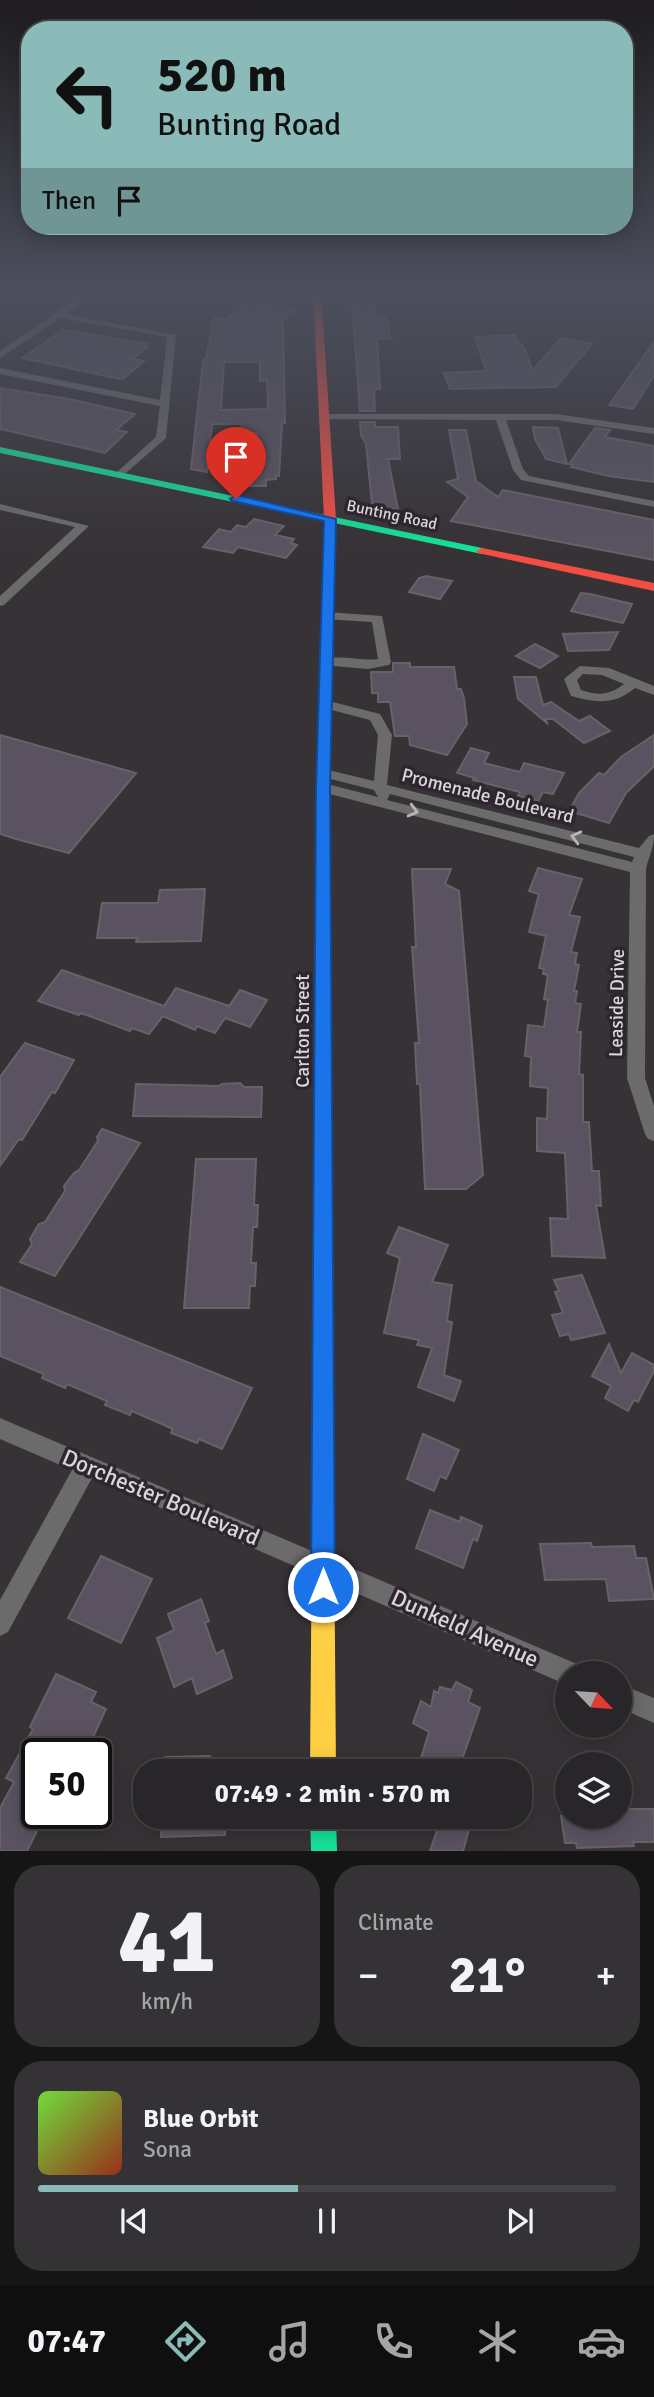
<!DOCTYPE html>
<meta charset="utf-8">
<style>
:root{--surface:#282628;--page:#343234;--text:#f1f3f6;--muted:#a5a5a8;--line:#444345;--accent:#8bbbb9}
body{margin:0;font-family:Signika,sans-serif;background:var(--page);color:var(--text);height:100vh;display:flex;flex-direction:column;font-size:26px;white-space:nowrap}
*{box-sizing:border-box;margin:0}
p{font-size:23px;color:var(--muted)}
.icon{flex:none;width:38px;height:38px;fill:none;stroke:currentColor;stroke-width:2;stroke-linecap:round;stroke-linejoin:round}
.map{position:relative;height:1851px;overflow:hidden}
.details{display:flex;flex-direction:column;gap:14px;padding:14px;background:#161516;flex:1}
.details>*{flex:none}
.hud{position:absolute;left:21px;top:21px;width:612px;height:214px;border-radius:28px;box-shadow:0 4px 18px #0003,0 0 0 2px var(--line);background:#8bbbb9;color:#111;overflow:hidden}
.needle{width:46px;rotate:115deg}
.tools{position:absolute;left:555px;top:1661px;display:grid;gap:14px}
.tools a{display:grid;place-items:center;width:77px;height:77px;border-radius:50%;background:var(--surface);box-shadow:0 4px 18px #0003,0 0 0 2px var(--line);font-size:35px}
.speed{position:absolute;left:21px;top:1738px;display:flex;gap:14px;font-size:35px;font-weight:700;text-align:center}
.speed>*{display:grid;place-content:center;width:91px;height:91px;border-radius:50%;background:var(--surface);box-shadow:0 4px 18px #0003,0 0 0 2px var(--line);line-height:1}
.speed .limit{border:4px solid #111;border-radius:10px;background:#fff;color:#111}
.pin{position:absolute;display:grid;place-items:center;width:60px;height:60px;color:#fff;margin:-72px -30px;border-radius:50% 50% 50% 0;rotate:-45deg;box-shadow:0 0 7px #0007}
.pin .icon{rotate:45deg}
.me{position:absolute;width:77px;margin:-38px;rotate:0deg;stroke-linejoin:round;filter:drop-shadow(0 0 5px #0008)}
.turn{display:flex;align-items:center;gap:24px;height:147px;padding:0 21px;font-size:32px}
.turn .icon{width:91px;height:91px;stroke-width:2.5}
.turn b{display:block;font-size:49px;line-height:60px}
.then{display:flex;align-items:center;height:66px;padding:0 21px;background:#0003;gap:14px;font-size:26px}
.big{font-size:52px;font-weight:700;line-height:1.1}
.details .tile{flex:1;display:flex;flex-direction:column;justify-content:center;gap:10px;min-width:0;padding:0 24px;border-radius:28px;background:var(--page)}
.details .dial{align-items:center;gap:0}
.dial b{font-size:91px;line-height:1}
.song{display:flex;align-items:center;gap:21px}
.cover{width:84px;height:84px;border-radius:10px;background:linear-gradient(135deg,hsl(100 70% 55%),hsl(10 70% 35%))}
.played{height:7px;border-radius:4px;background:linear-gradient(90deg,var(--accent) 45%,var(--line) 45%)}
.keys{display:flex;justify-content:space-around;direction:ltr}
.heat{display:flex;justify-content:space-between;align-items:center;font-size:38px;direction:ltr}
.details .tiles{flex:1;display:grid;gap:14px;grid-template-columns:1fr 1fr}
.tile:last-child{grid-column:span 2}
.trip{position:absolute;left:133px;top:1759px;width:399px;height:70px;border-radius:28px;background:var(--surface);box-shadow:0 4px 18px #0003,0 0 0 2px var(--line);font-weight:700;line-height:70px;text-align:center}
.tab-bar{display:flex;height:112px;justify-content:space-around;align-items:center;background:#100f10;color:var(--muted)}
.tab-bar .icon{width:49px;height:49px}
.tab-bar .active{color:var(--accent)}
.tab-bar b{font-size:32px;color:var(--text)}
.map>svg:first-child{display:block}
.building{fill:#5a5260;stroke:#666367;stroke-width:2;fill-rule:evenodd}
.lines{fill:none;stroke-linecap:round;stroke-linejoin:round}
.street{fill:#6c6b6c;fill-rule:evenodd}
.fast{fill:#16e098;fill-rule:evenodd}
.slow{fill:#ffcf43;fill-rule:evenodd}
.jam{fill:#f24e42;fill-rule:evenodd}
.oneway{stroke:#b9b5b9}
.route{fill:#1a73e8;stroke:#114b97;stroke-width:2}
.labels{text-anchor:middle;stroke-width:7;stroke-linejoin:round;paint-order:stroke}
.far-street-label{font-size:16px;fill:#dad5da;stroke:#2e262e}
.street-label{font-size:19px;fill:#dad5da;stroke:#2e262e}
.near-street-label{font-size:23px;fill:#dad5da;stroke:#2e262e}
</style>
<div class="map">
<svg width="654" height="1851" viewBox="0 0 654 1851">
<rect width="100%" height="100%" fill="#363236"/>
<g class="building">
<polygon points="351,291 373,291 376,318 386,318 391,339 377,339 380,389 375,389 374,393 375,411 360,411"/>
<path d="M247 301 294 310 283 319 285 423H282L279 476H276V479L266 480V486H250V468L256 469 257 433H241L242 424H212L207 472 191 469 203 360H206L214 318 225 320ZM224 362H260V381L267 380 268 409 221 410Z"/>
<polygon points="63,330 147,344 144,346 148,347 132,359 144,361 124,378 120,379 22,358"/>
<polygon points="515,335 519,344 522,344 533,370 561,338 592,344 556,387 450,389 444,373 486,371 475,337"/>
<polygon points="654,342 654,375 633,409 609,405"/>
<polygon points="0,388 69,399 135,414 116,430 127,432 105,453 0,429"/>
<polygon points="360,422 375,422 375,427 398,427 400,459 388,459 398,509 383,509 372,504 366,444 361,435"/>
<polygon points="533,427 558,428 567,464 546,459 535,439"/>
<polygon points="595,428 610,430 605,437 654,446 654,482 608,476 571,467 573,465 569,464"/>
<polygon points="449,430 466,430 476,481 498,497 503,490 654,520 654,560 451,521 468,497 447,482 458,479"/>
<polygon points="254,519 284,526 275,535 294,539 291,543 297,545 286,558 238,547 233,553 203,547 219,529 231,532 237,525 246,527"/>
<polygon points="426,576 452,581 440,599 409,592 419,578"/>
<polygon points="581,593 590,594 632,604 623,623 571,611"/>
<polygon points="618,632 609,650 568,651 563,634"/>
<polygon points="535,644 558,656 540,668 516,656"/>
<polygon points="393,663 410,663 410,667 454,667 457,689 461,689 464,698 467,724 447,755 410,745 409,736 395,736 390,702 378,702 378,693 372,693 371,672 393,672"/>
<polygon points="514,677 536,677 543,705 551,702 579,721 590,716 610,731 584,743 553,719 546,719 547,723 518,699"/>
<polygon points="0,735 136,773 69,853 16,839 0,834"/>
<polygon points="654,735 654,766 626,793 609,823 569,811 579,793 599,773 604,775 621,757"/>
<polygon points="471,748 489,753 484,763 520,772 524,763 564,773 553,794 543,792 538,801 518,796 520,792 473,780 475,778 457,773"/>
<polygon points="538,868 582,879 569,915 580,917 571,952 577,953 575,964 579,965 574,991 577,991 575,1003 581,1004 577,1032 581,1032 579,1074 583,1075 583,1122 589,1122 592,1171 599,1171 601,1206 596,1205 605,1258 552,1256 550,1218 568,1219 565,1153 537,1151 537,1118 547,1119 548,1088 530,1086 531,1057 525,1056 528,1025 544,1027 548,1000 544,999 548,975 543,974 544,969 539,968 546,936 529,932 539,894 529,891"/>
<polygon points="412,869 451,869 445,884 459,891 483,1175 466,1189 425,1189 420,1084 417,1084 415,1043 419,1043 412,947 416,947"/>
<polygon points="205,889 201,941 136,942 137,938 97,938 102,903 158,903 160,890"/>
<polygon points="62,970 164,1006 176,988 229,1006 240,990 267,1000 250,1027 225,1018 215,1033 197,1026 195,1030 163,1016 149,1034 132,1028 130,1031 81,1013 79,1015 38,1001"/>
<polygon points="25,1043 74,1060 55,1093 52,1092 22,1140 19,1139 0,1166 0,1077"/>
<polygon points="240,1083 244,1087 262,1087 261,1117 133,1116 136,1084 219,1086 222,1084"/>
<polygon points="102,1129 140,1143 55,1276 20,1262 32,1244 30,1239 39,1224 45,1222 65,1191 64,1186 74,1173 79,1170 98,1141 97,1137"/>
<polygon points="196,1159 256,1159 254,1205 258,1205 257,1227 253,1227 251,1263 256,1263 255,1286 250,1286 249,1308 184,1308"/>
<polygon points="399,1227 448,1245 432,1282 452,1285 447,1321 452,1322 444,1375 461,1381 454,1401 418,1387 432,1348 417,1345 419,1340 384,1333 400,1258 387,1253"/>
<polygon points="582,1275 605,1333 571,1340 569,1334 560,1336 552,1315 563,1313 555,1292 559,1291 554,1280"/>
<polygon points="0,1287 252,1388 222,1449 199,1439 197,1443 171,1433 173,1429 132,1411 130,1415 105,1405 107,1401 67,1384 65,1388 42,1378 44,1374 0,1356"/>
<polygon points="609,1344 621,1373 632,1353 654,1365 654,1371 638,1402 634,1400 628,1411 605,1398 611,1386 592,1376"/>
<polygon points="423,1434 459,1450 446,1479 440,1476 434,1491 407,1479"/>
<polygon points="430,1510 460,1522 461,1517 482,1526 477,1541 473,1539 463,1568 416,1548"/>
<polygon points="591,1543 592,1547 634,1546 636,1558 646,1558 654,1599 609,1601 606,1579 545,1580 540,1544"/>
<polygon points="101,1556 152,1579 121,1643 68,1618"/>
<polygon points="201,1599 209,1621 205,1623 216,1654 223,1650 232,1678 197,1694 192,1678 174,1687 157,1638 174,1630 168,1614"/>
<polygon points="56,1674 96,1692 91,1702 106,1709 88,1748 73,1740 67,1754 37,1754 37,1813 46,1813 27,1851 0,1851 0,1808 14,1782 6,1778 33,1729 30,1727"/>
<polygon points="456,1682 472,1690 468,1702 480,1708 458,1771 417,1771 429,1732 413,1723 421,1701 431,1707 434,1691 438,1693 440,1687 452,1690"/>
<polygon points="210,1756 209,1771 164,1771 165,1757"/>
<polygon points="620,1809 654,1809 654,1842 633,1842 634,1846 577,1848 576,1843 565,1843 561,1816 620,1816"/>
<polygon points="162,1816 225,1816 225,1835 161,1837"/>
<polygon points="442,1816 473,1816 463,1851 430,1851"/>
</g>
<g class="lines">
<g class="street">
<polygon points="88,291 97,291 66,314 176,335 166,438 120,478 116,477 116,473 156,437 160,406 0,374 0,368 160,400 167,337 60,318 0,358 0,351"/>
<polygon points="325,414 556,414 654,428 654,434 556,420 506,420 523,469 529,476 654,501 654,507 521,480 513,470 496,420 322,419 322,415"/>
<polygon points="0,504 89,526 4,605 0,606 0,596 75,527 0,510"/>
<path d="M327 612 382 616 391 662 389 665 368 669 322 665 320 662C333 652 361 662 378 659L372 622 323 619 321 616Z"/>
<path d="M580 666 609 668 654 686V695L635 688C615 705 596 703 571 696L564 679ZM583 674 602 675 624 684C610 695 599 696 581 690L577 680Z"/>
<path d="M325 700 380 714 392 735 387 785 639 848 649 836 654 834C654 848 649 856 646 869L645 1078 654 1106V1141L648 1139 645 1134 627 1078 630 872 318 791 316 788 323 783 378 797 374 790 319 776 317 773 324 769 374 781 378 735 370 720 320 707 318 704ZM390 794 634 857 632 862 387 800Z"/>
<polygon points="0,1418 577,1664 580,1673 567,1673 567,1685 92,1478 8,1632 0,1636 0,1600 72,1470 0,1439"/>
<polygon points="620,1684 654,1698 654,1723 620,1708"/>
</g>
<g class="fast">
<polygon points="0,447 482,548 488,551 482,554 0,453"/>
<polygon points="329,566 335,569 330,788 332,1197 330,1203 323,1205 316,1203 314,1197 316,788 323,569"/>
<polygon points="310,1816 336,1816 337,1851 311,1851"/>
</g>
<polygon class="slow" points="323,1511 331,1514 334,1522 336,1771 310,1771 312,1522 315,1514"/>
<g class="jam">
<polygon points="313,291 321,291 336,519 335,569 329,572 323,569 324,519"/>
<polygon points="482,548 654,583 654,591 478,553 476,551"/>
<polygon points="323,1189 330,1191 332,1197 334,1522 331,1530 323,1533 315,1530 312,1522 314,1197 316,1191"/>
</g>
</g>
<defs><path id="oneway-chevron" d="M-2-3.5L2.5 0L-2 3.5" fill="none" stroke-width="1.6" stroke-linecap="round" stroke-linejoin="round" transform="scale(1.75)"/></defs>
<g class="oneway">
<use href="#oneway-chevron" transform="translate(413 811) rotate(15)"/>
<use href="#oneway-chevron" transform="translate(576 837) rotate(-166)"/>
</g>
<linearGradient id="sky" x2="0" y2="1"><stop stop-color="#1e1c1e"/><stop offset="0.53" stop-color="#4c4f5d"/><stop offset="1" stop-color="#4c4f5d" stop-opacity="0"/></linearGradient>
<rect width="654" height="550" fill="url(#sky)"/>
<polygon class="route" points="236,495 336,519 330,788 335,1587 331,1595 323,1599 315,1595 311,1587 316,788 324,521 232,501 230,499"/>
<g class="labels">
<g class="far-street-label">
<text transform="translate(392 514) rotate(12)" y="6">Bunting Road</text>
</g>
<g class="street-label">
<text transform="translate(488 795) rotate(14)" y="7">Promenade Boulevard</text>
<text transform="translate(616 1003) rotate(-89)" y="7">Leaside Drive</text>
<text transform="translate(302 1031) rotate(-90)" y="7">Carlton Street</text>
</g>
<g class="near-street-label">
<text transform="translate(161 1497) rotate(23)" y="8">Dorchester Boulevard</text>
<text transform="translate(465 1628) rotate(24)" y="8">Dunkeld Avenue</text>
</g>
</g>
</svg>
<div class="tools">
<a><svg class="needle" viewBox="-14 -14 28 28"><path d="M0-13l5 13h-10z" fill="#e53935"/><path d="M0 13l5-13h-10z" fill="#a5a5a8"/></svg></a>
<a><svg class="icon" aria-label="layers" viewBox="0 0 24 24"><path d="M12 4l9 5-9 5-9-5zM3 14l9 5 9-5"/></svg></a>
</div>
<div class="speed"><div class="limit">50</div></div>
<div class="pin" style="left:236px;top:499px;background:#d93025"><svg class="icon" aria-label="arrive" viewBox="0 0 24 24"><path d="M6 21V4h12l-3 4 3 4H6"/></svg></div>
<svg class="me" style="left:323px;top:1587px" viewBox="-20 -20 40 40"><circle r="17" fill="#1a73e8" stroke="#fff" stroke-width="3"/><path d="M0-11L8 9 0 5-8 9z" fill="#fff"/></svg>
<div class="trip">07:49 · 2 min · 570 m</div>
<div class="hud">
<div class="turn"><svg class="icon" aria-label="left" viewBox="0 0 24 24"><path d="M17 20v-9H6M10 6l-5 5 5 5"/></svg><div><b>520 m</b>Bunting Road</div></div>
<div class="then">Then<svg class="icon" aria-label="arrive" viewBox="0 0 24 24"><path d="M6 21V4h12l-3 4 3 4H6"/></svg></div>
</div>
</div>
<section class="details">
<div class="tiles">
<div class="tile dial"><b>41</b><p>km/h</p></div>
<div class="tile"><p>Climate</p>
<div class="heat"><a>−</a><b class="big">21°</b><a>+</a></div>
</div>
<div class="tile">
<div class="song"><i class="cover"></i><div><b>Blue Orbit</b><p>Sona</p></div></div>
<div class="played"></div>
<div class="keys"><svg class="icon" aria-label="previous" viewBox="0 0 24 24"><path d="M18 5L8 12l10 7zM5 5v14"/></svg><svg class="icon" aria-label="pause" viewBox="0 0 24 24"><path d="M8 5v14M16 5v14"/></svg><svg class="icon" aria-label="next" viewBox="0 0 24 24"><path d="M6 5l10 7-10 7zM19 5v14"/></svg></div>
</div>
</div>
</section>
<nav class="tab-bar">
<b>07:47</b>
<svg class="icon active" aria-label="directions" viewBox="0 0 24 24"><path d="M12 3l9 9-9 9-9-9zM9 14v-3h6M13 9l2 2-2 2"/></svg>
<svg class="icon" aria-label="music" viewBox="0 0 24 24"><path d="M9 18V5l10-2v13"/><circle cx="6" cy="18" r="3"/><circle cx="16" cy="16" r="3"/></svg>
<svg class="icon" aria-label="phone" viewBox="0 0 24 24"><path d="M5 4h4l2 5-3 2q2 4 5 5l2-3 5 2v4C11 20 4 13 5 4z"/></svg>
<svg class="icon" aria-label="climate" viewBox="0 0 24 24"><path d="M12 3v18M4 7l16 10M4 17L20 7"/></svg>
<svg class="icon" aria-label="car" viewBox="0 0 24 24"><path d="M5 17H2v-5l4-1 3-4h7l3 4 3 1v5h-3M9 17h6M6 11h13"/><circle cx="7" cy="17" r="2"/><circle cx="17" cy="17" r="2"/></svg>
</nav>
